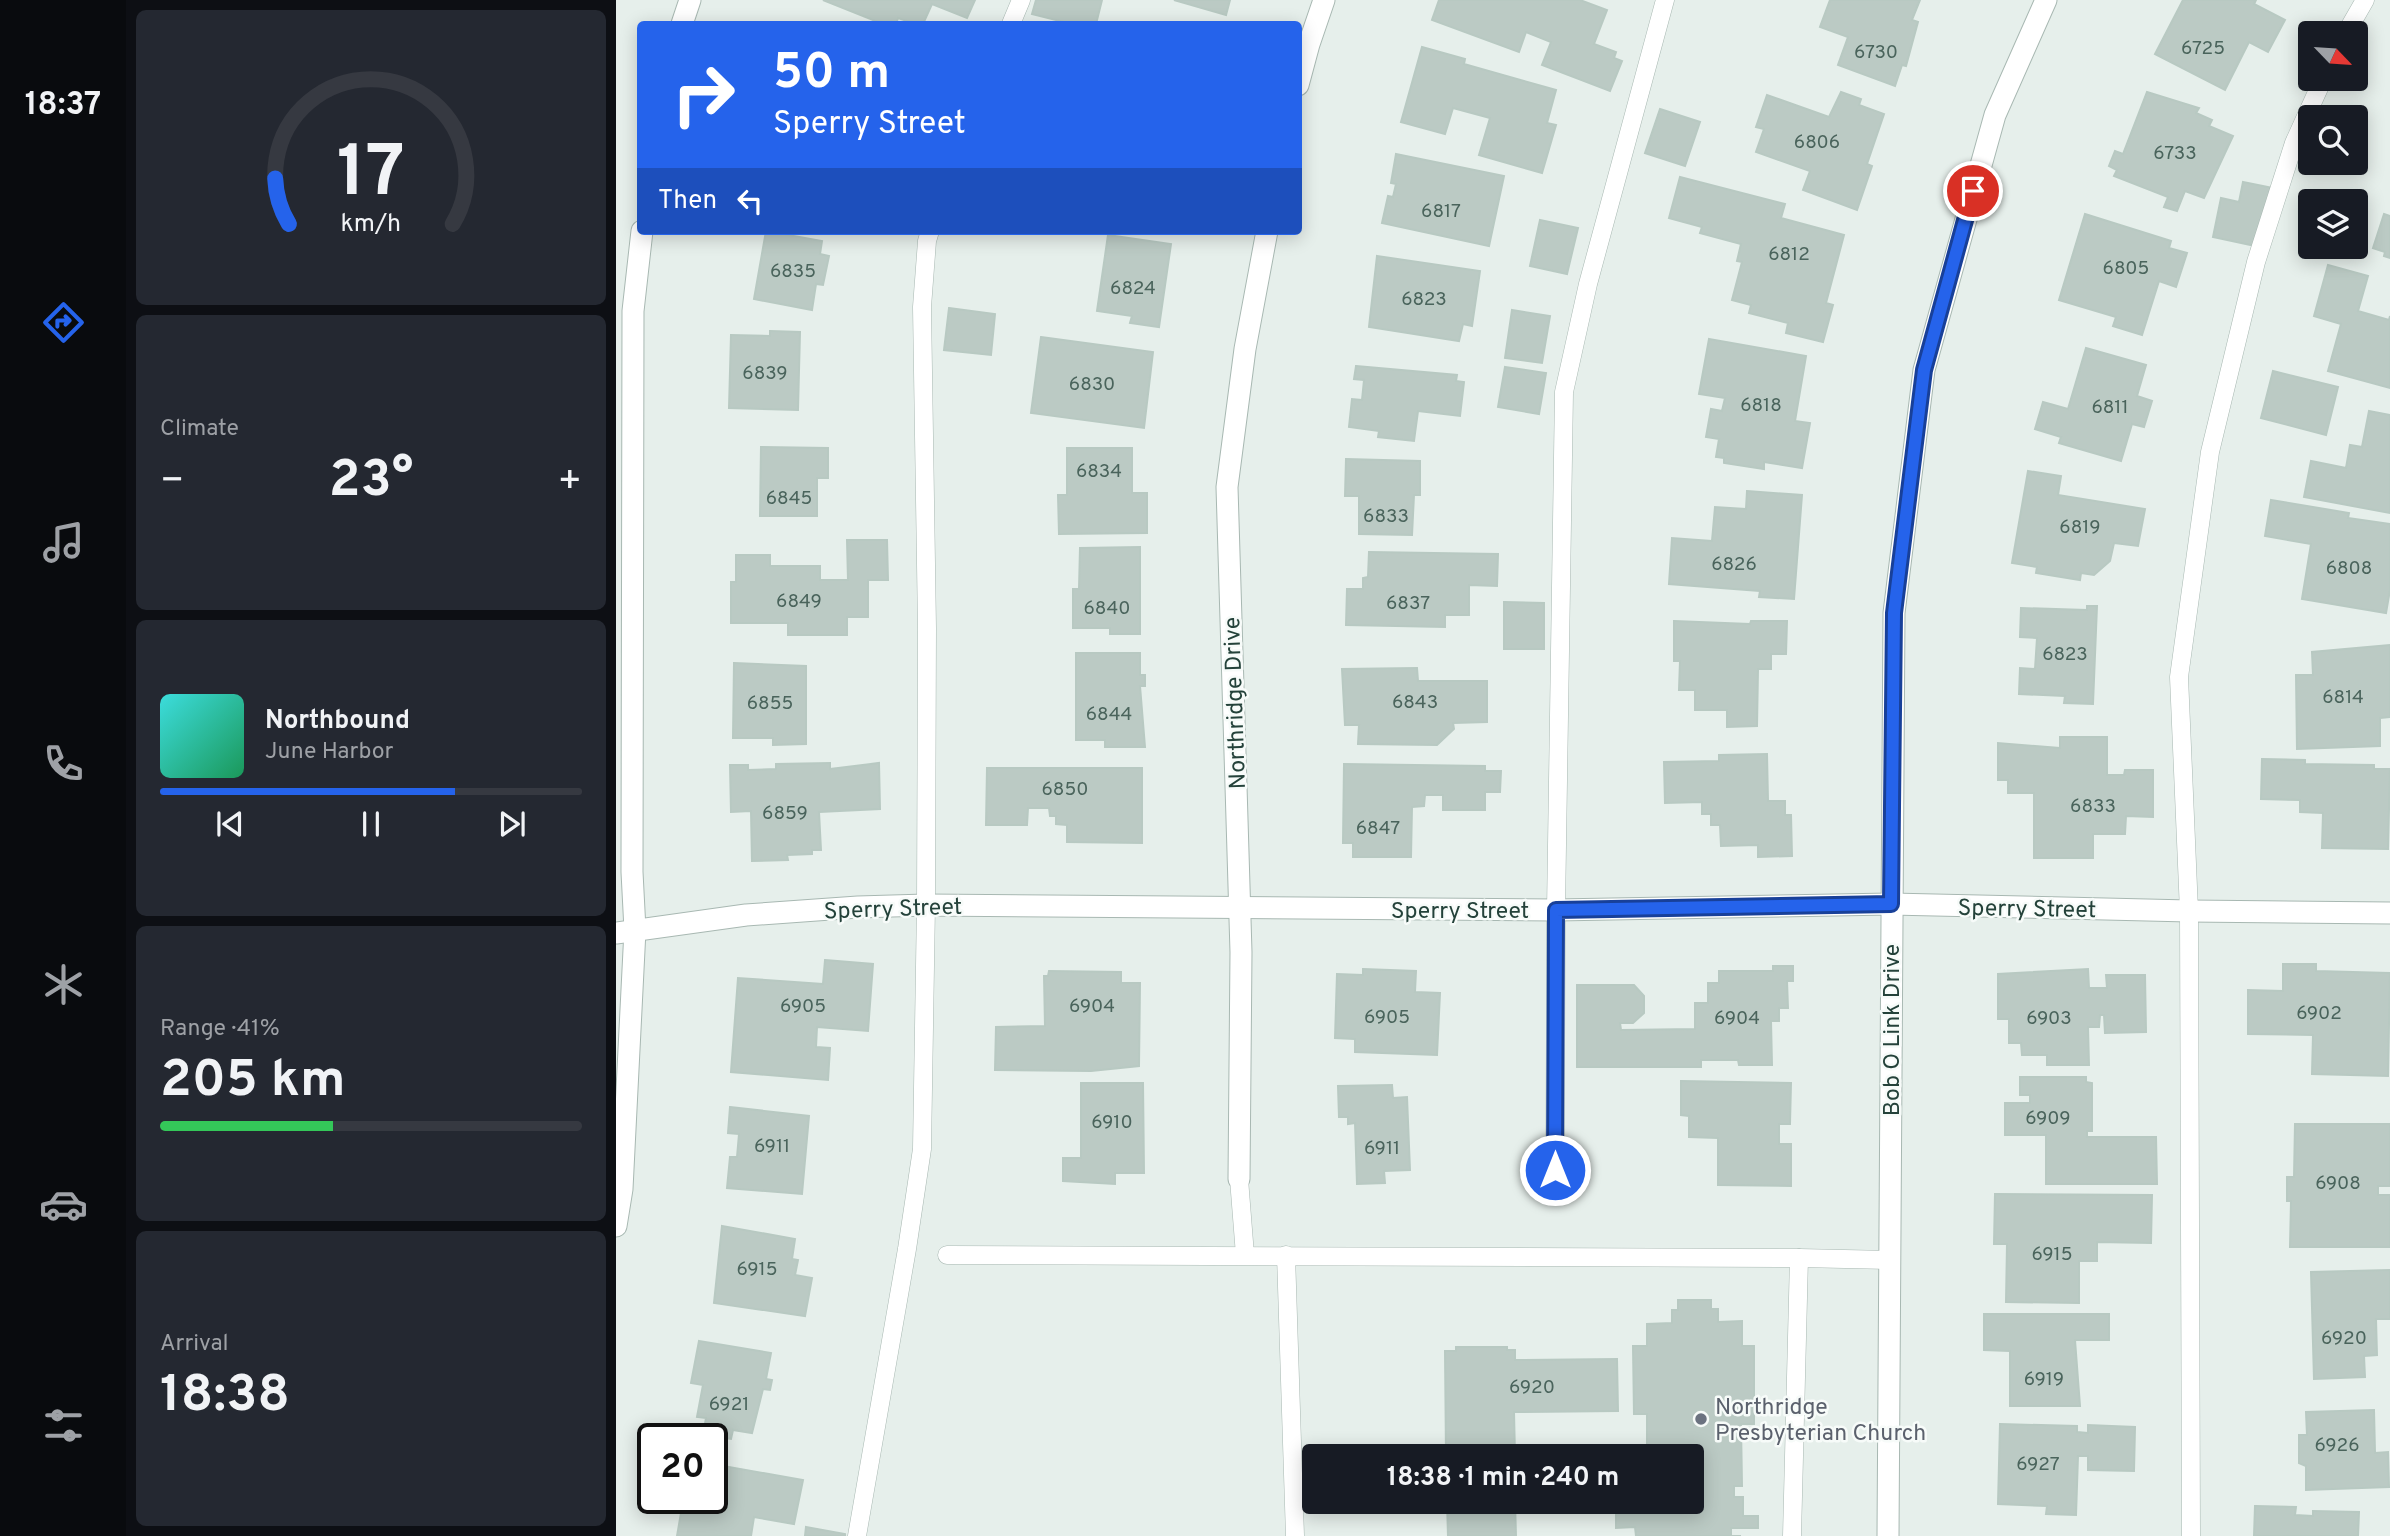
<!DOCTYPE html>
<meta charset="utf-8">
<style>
:root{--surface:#171b24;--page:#242831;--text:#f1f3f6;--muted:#9ea1a6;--line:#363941;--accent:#2563eb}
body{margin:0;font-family:Overpass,sans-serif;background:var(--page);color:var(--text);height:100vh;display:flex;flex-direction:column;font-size:26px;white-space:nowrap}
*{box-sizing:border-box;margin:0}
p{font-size:23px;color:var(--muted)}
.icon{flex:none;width:38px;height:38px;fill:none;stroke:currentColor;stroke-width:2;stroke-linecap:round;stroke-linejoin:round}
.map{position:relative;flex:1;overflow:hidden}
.side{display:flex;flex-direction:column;gap:10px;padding:10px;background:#0d0f14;width:490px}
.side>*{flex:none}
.guide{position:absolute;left:21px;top:21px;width:665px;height:214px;border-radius:7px;box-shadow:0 4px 18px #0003;background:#2563eb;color:#fff;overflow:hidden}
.needle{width:46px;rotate:115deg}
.controls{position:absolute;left:1682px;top:21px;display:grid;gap:14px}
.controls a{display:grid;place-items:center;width:70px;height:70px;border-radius:7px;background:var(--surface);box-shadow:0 4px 18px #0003;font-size:35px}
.speed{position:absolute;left:21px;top:1423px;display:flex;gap:14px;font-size:35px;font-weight:700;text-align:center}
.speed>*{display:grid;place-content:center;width:91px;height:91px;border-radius:50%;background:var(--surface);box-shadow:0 4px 18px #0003;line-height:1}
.speed .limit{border:4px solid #111;border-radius:10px;background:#fff;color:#111}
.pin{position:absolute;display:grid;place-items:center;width:60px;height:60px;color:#fff;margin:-30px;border:4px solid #fff;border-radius:50%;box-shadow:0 2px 7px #0007}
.me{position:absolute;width:77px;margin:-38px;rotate:0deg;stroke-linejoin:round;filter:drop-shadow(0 0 5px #0008)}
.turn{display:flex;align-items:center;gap:24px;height:147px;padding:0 21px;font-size:32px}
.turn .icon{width:91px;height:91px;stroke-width:2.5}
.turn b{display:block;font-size:49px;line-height:60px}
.then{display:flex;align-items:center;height:66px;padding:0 21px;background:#0003;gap:14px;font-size:26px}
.big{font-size:52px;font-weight:700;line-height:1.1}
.side .card{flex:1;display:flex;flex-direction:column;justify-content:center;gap:10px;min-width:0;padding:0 24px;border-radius:10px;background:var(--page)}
.side .dial{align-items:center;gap:0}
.dial svg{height:182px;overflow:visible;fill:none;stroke:var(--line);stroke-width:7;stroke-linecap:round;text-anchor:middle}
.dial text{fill:var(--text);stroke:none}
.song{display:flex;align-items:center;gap:21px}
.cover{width:84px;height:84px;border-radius:10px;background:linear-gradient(135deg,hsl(180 70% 55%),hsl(150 70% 35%))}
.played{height:7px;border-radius:4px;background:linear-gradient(90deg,var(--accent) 70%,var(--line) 70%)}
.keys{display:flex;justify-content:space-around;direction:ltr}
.heat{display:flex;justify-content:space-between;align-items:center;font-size:38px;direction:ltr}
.charge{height:10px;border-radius:5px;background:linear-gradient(90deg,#34c759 41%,var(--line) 0)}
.trip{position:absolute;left:686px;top:1444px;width:402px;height:70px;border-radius:7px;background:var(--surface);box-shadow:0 4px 18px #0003;font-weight:700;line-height:70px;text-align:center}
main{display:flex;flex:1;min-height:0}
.tab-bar{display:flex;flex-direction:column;width:126px;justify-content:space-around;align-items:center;background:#090b0e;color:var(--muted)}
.tab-bar .icon{width:49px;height:49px}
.tab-bar .current{color:var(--accent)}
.tab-bar b{font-size:32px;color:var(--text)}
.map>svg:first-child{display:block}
.building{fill:#bbcac4;stroke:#b8c9c2;stroke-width:2}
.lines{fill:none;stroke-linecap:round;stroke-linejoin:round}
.service-casing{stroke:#a8b8b2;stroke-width:19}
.minor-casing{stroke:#a8b8b2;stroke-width:23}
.service{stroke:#fff;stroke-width:18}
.minor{stroke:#fff;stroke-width:21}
.route-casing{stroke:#184099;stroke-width:18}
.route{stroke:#2563eb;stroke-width:12}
.worship-dot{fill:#6b7280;stroke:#f7fbf9;stroke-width:2.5}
.labels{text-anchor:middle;stroke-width:5;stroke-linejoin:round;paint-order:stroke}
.number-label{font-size:19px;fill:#4a645c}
.street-label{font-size:23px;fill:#24423a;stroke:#f7fbf9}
.worship-label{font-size:23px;fill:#5b616d;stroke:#f7fbf9;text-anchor:start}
</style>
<main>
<nav class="tab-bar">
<b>18:37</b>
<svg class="icon current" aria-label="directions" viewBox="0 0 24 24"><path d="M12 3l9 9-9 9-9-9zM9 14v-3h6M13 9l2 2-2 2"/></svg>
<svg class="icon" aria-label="music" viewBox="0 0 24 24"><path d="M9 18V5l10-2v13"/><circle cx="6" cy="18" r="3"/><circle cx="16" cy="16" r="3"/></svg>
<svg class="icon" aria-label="phone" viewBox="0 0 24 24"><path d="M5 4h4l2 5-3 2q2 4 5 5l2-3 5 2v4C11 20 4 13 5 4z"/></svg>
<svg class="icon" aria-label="climate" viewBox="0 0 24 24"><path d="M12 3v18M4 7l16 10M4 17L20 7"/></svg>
<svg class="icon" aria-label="car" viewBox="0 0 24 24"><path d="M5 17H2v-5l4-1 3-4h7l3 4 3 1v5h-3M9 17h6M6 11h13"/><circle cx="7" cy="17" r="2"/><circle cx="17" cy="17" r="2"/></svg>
<svg class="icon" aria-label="filters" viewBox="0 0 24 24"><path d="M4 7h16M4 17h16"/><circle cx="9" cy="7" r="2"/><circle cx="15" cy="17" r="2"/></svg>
</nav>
<section class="side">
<div class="card dial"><svg viewBox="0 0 100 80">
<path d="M14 69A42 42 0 1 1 86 69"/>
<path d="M14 69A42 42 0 0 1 8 49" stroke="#2563eb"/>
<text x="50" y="56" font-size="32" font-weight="700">17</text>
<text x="50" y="72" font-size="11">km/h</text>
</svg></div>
<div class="card"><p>Climate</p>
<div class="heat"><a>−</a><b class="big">23°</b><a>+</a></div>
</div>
<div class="card">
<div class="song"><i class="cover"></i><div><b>Northbound</b><p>June Harbor</p></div></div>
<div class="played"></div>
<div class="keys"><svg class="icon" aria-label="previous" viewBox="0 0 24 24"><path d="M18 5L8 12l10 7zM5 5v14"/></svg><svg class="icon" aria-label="pause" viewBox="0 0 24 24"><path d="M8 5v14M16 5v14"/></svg><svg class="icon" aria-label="next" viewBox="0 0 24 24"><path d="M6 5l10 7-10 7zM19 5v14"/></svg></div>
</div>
<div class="card"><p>Range · 41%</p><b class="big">205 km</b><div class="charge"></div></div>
<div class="card"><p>Arrival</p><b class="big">18:38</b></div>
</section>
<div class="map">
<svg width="1774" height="1536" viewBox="0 0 1774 1536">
<rect width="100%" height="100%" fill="#e6efeb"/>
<g class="building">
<polygon points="207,0 359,0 351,18 316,4 307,24 300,24 282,18 280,24 267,24"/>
<polygon points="420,0 486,0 480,24 456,24 416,14"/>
<polygon points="558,0 614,0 610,15"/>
<polygon points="823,0 964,0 991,10 978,44 1000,52 998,58 1006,61 994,91 926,65 935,42 910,32 903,52 816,20"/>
<polygon points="1214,0 1304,0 1296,20 1302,22 1290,66 1286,65 1279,86 1222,65 1232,37 1204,27"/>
<polygon points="1567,0 1640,0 1638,4 1669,20 1652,52 1633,42 1609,90 1539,54"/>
<polygon points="806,47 849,59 848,64 940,90 931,123 940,125 926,173 863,155 874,118 837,108 829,134 785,122"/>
<polygon points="1225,92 1245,99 1243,105 1268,114 1251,164 1256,166 1241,210 1187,190 1194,171 1140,152 1148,129 1140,127 1151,95 1213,117"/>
<polygon points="1531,92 1583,108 1580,113 1596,120 1593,126 1617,136 1588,198 1569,191 1561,211 1548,207 1552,197 1498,176 1501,170 1493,166 1499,151 1507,154"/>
<polygon points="1044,109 1084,122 1069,166 1029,153"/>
<polygon points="780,154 888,176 873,246 766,223 772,196 777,197 780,184 775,183"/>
<polygon points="1064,177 1169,204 1165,218 1228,235 1210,303 1217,305 1207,342 1170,333 1172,323 1133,313 1135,305 1116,300 1126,262 1121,261 1125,244 1084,233 1086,227 1053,218"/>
<polygon points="1627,182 1657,188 1644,247 1597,237 1605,198 1623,202"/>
<polygon points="1469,214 1555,241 1553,248 1571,253 1560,287 1543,281 1526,335 1497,326 1500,317 1443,300"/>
<polygon points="1768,214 1774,216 1774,258 1768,256 1769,252 1757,248"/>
<polygon points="924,220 962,228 951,274 914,266"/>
<polygon points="150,231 206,241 204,254 213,256 207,285 200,284 196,310 138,299"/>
<polygon points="492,235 555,244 543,327 514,323 516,316 481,311"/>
<polygon points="761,256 864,271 856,326 847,324 843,341 753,327"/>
<polygon points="1712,265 1752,276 1742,311 1773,320 1774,316 1774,388 1712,371 1725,324 1698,316"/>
<polygon points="333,308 379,314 375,355 328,350"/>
<polygon points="896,310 934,316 926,363 889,358"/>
<polygon points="154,331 184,332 182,410 113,408 115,335 154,336"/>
<polygon points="425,337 537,352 528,428 415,413"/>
<polygon points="1093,339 1190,356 1179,421 1194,423 1186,468 1148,462 1148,469 1108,463 1108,458 1100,457 1103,439 1090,437 1095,409 1106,411 1109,398 1083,394"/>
<polygon points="1470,348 1530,365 1521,396 1536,401 1528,427 1516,424 1505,461 1443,443 1445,437 1419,429 1427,402 1452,409"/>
<polygon points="740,366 841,375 840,381 848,382 844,416 802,411 798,441 762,437 763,431 733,427 736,399 746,400 748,380 738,379"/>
<polygon points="889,367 930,373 923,414 882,407"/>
<polygon points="1657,371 1722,387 1710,435 1645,418"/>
<polygon points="1753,411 1774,415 1774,513 1688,497 1695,461 1730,468 1734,445 1746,447"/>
<polygon points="145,447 212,448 212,478 201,478 201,516 144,516"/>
<polygon points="451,448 516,448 516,493 531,493 531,533 443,534 442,495 451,495"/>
<polygon points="730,459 804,461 804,495 798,495 796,535 743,534 743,496 729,496"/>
<polygon points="1412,471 1445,476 1442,495 1529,509 1522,546 1498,543 1494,561 1478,575 1465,573 1464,580 1420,573 1421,567 1396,563"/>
<polygon points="1131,491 1186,495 1178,599 1143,597 1144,591 1053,584 1056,538 1096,541 1099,507 1130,509"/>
<polygon points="1655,500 1733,513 1732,518 1774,524 1774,590 1770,613 1686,599 1695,544 1649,536"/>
<polygon points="231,540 271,540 272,580 252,580 252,617 231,617 231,635 172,635 172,623 115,623 115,582 120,582 120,555 154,555 154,566 204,566 204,580 232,580"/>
<polygon points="524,547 524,634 494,634 494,628 457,628 457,589 463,589 464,548"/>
<polygon points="753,552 882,554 881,586 853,585 853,615 829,615 829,627 730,625 731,589 747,589 747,578 752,577"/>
<polygon points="888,602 928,603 928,649 888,649"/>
<polygon points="1471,606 1481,606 1477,704 1448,703 1449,696 1403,694 1404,668 1419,669 1421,638 1404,637 1405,608 1471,610"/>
<polygon points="1058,621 1134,624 1135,621 1171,621 1170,654 1155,654 1155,669 1142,669 1141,726 1111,727 1111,710 1079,710 1079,690 1063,690 1064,661 1058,661"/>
<polygon points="1774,645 1774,717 1764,718 1764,746 1681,749 1680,675 1697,675 1696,652"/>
<polygon points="460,653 524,653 524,675 529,675 529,686 524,686 529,747 489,747 489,740 460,740"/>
<polygon points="118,663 190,666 190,744 157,745 157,738 117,738"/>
<polygon points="801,668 802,681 871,681 871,722 837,723 838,729 821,745 742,744 743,725 729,725 726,669"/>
<polygon points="1444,737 1491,737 1491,775 1508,775 1509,770 1537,770 1537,817 1510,816 1509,834 1477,834 1477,858 1418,858 1418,793 1392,793 1392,780 1382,780 1382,743 1444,748"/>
<polygon points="1151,754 1152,801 1169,801 1169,815 1175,815 1176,856 1142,857 1142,845 1105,846 1104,825 1095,825 1095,814 1086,814 1086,802 1049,803 1048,762 1103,761 1103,755"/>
<polygon points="1646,759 1689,760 1689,764 1758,765 1758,769 1774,769 1772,849 1706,848 1707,813 1684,812 1684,800 1645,799"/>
<polygon points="214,763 214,769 263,763 264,809 203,812 205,850 196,850 196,854 171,855 172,860 136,861 135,811 115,812 114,765 132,765 132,770 160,769 160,764"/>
<polygon points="728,764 869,766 869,771 885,771 884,792 869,792 869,810 827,810 827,795 809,795 808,806 796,807 795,857 737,857 737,843 727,843"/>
<polygon points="371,768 526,768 526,843 451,842 451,825 440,824 440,816 434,816 433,808 412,808 411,825 370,825"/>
<polygon points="209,960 257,964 252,1031 201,1027 200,1047 214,1048 212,1080 115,1072 122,978 207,984"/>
<polygon points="1667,964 1700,964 1700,971 1774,973 1772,1076 1696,1074 1697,1035 1632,1034 1632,990 1667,991"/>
<polygon points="1157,966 1177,966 1177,981 1171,981 1172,1008 1163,1008 1163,1021 1155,1021 1156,1065 1123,1065 1122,1060 1085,1060 1085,1067 961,1067 961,985 1018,985 1028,996 1028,1013 1017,1023 1004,1023 1005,1030 1079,1029 1079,1003 1092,1003 1092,983 1103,983 1103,971 1157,971"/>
<polygon points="747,969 800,971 799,992 824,993 821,1055 739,1052 739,1039 719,1038 721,974 747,975"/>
<polygon points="1472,969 1473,988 1491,988 1490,975 1529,975 1530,1032 1489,1033 1488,1015 1484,1015 1483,1027 1472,1027 1473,1065 1431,1065 1431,1055 1406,1055 1405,1043 1393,1043 1393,1019 1382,1019 1382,974"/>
<polygon points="433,971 505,972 505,983 524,983 523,1066 475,1071 379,1070 380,1027 429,1026 428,976 432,976"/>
<polygon points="1404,1077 1470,1077 1470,1082 1476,1083 1476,1131 1471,1131 1471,1137 1540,1137 1541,1184 1430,1184 1430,1135 1389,1135 1389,1103 1414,1103 1414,1095 1404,1095"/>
<polygon points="1065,1081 1175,1083 1174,1124 1163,1124 1163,1144 1175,1144 1175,1186 1102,1185 1102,1138 1073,1137 1073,1116 1065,1115"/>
<polygon points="465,1083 527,1083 528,1173 499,1173 499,1184 447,1181 447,1158 465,1158"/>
<polygon points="776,1085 777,1098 791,1097 794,1170 768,1171 769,1183 741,1184 739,1123 732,1124 732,1117 723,1117 722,1086"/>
<polygon points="114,1107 193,1116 186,1194 111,1188 114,1157 121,1157 123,1134 112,1133"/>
<polygon points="1679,1124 1774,1124 1774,1186 1762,1186 1762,1195 1774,1195 1774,1247 1674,1247 1675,1201 1671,1201 1671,1177 1678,1177"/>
<polygon points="1379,1194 1536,1195 1535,1243 1481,1242 1481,1261 1463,1261 1463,1303 1390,1302 1391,1244 1378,1244"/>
<polygon points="106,1226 179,1239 176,1259 182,1260 179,1275 196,1278 189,1316 98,1303"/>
<polygon points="1774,1270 1774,1319 1760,1319 1761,1355 1748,1356 1749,1377 1698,1379 1695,1272"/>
<polygon points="1062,1300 1095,1300 1095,1309 1102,1309 1102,1322 1126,1321 1126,1346 1138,1346 1138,1424 1125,1424 1126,1486 1118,1486 1118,1497 1127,1497 1127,1516 1142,1516 1142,1528 1115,1528 1115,1536 1125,1536 1020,1536 1019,1527 1000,1528 1000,1502 1076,1502 1076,1456 1031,1456 1031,1414 1018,1414 1017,1346 1031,1346 1031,1324 1056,1323 1056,1310 1062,1310"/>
<polygon points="1368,1314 1493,1314 1493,1340 1459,1340 1464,1406 1394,1406 1394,1351 1368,1350"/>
<polygon points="83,1341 155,1353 150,1379 156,1380 154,1390 147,1389 136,1433 117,1430 115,1439 87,1435 90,1418 81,1417 87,1385 75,1383"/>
<polygon points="840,1347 891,1347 891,1350 899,1350 899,1360 1001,1359 1002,1411 898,1412 899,1456 830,1456 829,1351 840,1351"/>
<polygon points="1758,1410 1759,1453 1772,1452 1773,1487 1690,1490 1690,1466 1683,1463 1683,1435 1691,1435 1690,1412"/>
<polygon points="1384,1424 1461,1426 1461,1432 1472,1433 1472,1425 1519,1427 1518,1471 1472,1470 1472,1456 1462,1456 1460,1515 1430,1514 1431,1506 1382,1504"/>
<polygon points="96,1464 187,1480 178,1524 138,1517 135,1536 61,1536 65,1513 50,1510 52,1498 96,1498"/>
<polygon points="831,1502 899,1502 900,1536 832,1536"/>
<polygon points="1639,1506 1680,1507 1679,1515 1697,1516 1697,1511 1743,1512 1742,1536 1638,1536"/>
<polygon points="190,1527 229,1534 229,1536 189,1536"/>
</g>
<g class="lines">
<g class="service-casing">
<g id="service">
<polyline points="395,24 405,0"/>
<polyline points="1730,33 1749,0"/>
<polyline points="939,1170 940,910 948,392 972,284 1049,0"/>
<polyline points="623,1179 629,1255"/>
<polyline points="331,1255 1183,1258 1274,1260"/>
<polyline points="670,1255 679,1536"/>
<polyline points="241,1536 291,1249 306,1149 310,905 311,628 306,307 311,241 314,231"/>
<polyline points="1176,1536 1183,1258"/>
<polyline points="1575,1536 1573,911 1563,677 1594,452 1640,262 1678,143 1707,79"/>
</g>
</g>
<g class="minor-casing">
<g id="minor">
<polyline points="66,24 74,0"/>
<polyline points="682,85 693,44 708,0"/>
<polyline points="0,933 130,915 242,907 310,905 940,910 1275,904 1573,911 1774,913"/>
<polyline points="623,1179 625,952 611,487 629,349 651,231"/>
<polyline points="0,1226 6,1189 19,930 16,872 17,311 26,231"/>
<polyline points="1272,1536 1278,613 1308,370 1379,115 1430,0"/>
</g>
</g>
<use href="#service" class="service"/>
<use href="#minor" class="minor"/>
</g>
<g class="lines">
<g class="route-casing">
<polyline id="route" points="939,1170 940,910 1275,904 1278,613 1308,370 1357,191"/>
</g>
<use href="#route" class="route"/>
</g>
<circle class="worship-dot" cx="1085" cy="1419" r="7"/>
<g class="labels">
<g class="number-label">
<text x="1587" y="54">6725</text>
<text x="1260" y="58">6730</text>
<text x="1201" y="148">6806</text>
<text x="1559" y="159">6733</text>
<text x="825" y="217">6817</text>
<text x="1173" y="260">6812</text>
<text x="1510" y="274">6805</text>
<text x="177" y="277">6835</text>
<text x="517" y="294">6824</text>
<text x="808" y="305">6823</text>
<text x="149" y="379">6839</text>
<text x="476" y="390">6830</text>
<text x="1145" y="411">6818</text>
<text x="1494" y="413">6811</text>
<text x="483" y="477">6834</text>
<text x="173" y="504">6845</text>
<text x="770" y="522">6833</text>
<text x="1464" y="533">6819</text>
<text x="1118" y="570">6826</text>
<text x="1733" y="574">6808</text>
<text x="183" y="607">6849</text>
<text x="792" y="609">6837</text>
<text x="491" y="614">6840</text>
<text x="1449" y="660">6823</text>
<text x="1727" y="703">6814</text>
<text x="799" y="708">6843</text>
<text x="154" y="709">6855</text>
<text x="493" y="720">6844</text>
<text x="449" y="795">6850</text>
<text x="1477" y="812">6833</text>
<text x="169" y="819">6859</text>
<text x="762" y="834">6847</text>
<text x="187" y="1012">6905</text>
<text x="476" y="1012">6904</text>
<text x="1703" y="1019">6902</text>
<text x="771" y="1023">6905</text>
<text x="1121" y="1024">6904</text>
<text x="1433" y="1024">6903</text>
<text x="1432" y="1124">6909</text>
<text x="496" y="1128">6910</text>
<text x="156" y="1152">6911</text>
<text x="766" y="1154">6911</text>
<text x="1722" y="1189">6908</text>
<text x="1436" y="1260">6915</text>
<text x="141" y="1275">6915</text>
<text x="1728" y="1344">6920</text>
<text x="1428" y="1385">6919</text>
<text x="916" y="1393">6920</text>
<text x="113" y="1410">6921</text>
<text x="1721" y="1451">6926</text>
<text x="1422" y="1470">6927</text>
</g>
<g class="street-label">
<text transform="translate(618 703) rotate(-92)" y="8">Northridge Drive</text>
<text transform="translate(277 908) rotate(-2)" y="8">Sperry Street</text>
<text transform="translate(1411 908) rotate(1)" y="8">Sperry Street</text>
<text x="844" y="918">Sperry Street</text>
<text transform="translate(1275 1030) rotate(-90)" y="8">Bob O Link Drive</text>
</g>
<g class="worship-label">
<text x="1099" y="1414">Northridge<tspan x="1099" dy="26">Presbyterian Church</tspan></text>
</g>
</g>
</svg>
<div class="controls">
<a><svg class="needle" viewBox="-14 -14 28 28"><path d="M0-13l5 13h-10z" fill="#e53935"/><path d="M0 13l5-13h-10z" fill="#9ea1a6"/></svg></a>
<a><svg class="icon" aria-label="search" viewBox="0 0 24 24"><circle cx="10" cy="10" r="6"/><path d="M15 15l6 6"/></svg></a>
<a><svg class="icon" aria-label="layers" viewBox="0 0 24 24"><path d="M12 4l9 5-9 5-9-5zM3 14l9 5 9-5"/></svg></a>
</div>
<div class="speed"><div class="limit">20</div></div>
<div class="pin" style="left:1357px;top:191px;background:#d93025"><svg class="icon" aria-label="arrive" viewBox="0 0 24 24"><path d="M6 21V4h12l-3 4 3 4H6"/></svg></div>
<svg class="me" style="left:939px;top:1170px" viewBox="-20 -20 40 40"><circle r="17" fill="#2563eb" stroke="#fff" stroke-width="3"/><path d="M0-11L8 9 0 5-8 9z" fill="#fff"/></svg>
<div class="trip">18:38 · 1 min · 240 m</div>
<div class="guide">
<div class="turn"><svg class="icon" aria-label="right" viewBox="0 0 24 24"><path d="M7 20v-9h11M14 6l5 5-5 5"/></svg><div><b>50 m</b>Sperry Street</div></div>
<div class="then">Then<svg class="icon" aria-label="left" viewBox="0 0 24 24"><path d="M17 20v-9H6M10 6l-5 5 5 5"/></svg></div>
</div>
</div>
</main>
